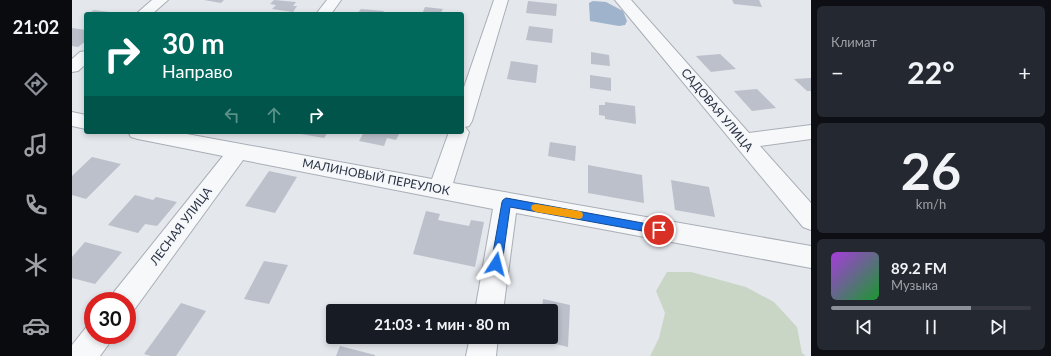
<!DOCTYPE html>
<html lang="ru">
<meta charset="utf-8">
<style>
:root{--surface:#171b24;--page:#242831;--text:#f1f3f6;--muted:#9ea1a6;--line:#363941;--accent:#8c9099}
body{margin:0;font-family:Lato,sans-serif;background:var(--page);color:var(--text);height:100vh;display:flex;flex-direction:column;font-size:15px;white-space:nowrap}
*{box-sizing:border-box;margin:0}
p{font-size:13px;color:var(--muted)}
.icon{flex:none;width:22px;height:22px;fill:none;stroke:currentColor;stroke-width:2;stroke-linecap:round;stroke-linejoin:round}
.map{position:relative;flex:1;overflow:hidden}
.panel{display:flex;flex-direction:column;gap:6px;padding:6px;background:#0d0f14;width:240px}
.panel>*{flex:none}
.guide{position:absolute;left:12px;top:12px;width:380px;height:122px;border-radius:4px;box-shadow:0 2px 6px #0003;background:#00695c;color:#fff;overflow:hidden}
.speed{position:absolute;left:12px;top:292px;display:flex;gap:8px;font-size:20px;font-weight:700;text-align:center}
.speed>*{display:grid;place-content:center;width:52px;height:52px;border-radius:50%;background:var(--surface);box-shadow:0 2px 6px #0003;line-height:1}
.speed .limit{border:6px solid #d22;background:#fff;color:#111}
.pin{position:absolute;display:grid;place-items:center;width:34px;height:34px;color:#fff;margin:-17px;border:2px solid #fff;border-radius:50%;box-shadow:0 1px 4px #0007}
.me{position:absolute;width:44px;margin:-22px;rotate:9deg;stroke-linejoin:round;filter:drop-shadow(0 0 3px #0008)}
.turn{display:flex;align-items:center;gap:14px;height:84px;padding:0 12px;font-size:18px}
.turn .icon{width:52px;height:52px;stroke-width:2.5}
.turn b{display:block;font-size:28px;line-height:34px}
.lanes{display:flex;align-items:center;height:38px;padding:0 12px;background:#0003;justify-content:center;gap:20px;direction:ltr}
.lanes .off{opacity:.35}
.big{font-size:30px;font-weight:700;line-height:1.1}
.panel .widget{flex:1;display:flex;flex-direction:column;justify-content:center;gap:6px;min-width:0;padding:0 14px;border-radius:6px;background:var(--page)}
.panel .dial{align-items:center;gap:0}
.dial b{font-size:52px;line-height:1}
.song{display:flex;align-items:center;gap:12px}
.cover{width:48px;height:48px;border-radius:6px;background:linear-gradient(135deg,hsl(280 70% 55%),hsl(130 70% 35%))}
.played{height:4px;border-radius:2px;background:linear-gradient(90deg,var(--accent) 70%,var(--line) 70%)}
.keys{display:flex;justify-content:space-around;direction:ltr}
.heat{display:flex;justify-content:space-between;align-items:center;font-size:22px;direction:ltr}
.trip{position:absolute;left:254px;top:304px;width:232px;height:40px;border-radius:4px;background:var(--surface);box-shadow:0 2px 6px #0003;font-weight:700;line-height:40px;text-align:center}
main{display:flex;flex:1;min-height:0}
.menu{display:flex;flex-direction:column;width:72px;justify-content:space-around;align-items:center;background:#090b0e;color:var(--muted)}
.menu .icon{width:28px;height:28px}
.menu .on{color:var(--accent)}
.menu b{font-size:18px;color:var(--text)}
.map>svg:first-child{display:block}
.green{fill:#c9d6c5}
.water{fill:#9fb4cc}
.building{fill:#bbc0ca}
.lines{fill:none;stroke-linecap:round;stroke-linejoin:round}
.minor-casing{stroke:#a9aeb7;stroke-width:2}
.minor{fill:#f7f8fa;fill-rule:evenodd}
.route{fill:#1a73e8;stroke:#114b97}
.slow{fill:#f59e0b}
.labels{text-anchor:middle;stroke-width:3;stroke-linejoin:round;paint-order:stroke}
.street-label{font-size:12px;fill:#2b3445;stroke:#f4f6f9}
</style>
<main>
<nav class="menu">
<b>21:02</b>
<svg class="icon on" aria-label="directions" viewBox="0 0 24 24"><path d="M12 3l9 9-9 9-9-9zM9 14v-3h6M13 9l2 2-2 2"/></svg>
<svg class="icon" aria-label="music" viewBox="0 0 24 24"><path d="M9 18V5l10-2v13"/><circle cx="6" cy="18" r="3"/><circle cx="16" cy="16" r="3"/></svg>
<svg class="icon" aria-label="phone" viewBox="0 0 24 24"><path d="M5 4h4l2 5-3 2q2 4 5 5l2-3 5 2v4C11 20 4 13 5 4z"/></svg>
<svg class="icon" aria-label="climate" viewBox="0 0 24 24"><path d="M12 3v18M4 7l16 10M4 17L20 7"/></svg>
<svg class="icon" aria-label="car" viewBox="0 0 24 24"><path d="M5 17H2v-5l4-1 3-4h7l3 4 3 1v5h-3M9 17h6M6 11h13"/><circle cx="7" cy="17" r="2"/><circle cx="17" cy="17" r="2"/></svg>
</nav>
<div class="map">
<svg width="739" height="356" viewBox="0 0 739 356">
<rect width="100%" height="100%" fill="#e4e7ec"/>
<polygon class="green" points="595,272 619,272 674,287 702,302 725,327 730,353 734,356 578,356 587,338 593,313 584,291"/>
<polygon class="water" points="521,1 534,2 551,11 555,21 553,25 547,26 518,21 517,3"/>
<g class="building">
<polygon points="132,0 152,0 149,3"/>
<polygon points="202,0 224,2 221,6 225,6 221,12 200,9 204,5 198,4"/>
<polygon points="660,0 687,0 690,7 662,4"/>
<polygon points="456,1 485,4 484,16 454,13"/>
<polygon points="353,7 371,9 368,14 350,14"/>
<polygon points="289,9 312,11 310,14 285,14"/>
<polygon points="22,10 45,13 45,14 15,14"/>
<polygon points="457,26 481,29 480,43 454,40"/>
<polygon points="0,28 14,30 14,41 6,47 0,46"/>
<polygon points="519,52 537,55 538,66 519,64"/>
<polygon points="648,54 664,69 639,72 624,56"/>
<polygon points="439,61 466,65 464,83 435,79"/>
<polygon points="518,75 539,78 539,91 518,88"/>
<polygon points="739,78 739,91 735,91 722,79"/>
<polygon points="685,89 704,108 680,111 662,91"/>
<polygon points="533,102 563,106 564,124 533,119 533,116 527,115 527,105 533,105"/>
<polygon points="230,132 256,132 252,138 229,134"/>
<polygon points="292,132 328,132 324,140 315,138 312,146 287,141"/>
<polygon points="478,142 504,146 503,161 476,156"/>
<polygon points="20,157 49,164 14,199 0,195 0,176"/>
<polygon points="516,165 570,175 572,203 516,193"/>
<polygon points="197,171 225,177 203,213 173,206"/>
<polygon points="599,180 637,187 643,217 603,210"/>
<polygon points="63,195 81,200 84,197 105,202 85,226 73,224 66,233 36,225"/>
<polygon points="354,211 368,214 366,220 397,226 399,220 412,222 403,267 341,254"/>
<polygon points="13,242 50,252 23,284 0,278 0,257"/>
<polygon points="192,261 216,265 197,304 172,299"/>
<polygon points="471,299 498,305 496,347 467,340 467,337 479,337 479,311 470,311"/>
<polygon points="109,303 134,311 104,356 79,356 72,354"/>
<polygon points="268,346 303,355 303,356 264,356"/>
</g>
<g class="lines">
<g class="minor-casing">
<g id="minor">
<polygon points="80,0 96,0 80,14 64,14"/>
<polygon points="255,0 269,0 259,14 244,14"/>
<polygon points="422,0 436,0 400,121 397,126 393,127 397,132 381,183 739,246 739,268 444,213 431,311 403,311 421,209 171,160 62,310 55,313 55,301 38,301 42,292 151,156 66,139 59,137 56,132 104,132 360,179 377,132 390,132 390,93"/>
<polygon points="543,0 559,0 677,133 739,125 739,139 688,146 739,203 739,230 731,227"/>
<polygon points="14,51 14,64 6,71 0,72 0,59 8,52"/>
<polygon points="0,112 14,115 14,129 0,126"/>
<polygon points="21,323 21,335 40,335 36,345 28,356 0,356 0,345 16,325"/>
<polygon points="398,337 426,337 424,356 394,356"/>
</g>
</g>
<use href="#minor" class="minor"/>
</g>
<polygon class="route" points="434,198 587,226 590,227 592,230 590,233 587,234 438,207 430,264 428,268 424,269 420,268 419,264 430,202 431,200"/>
<polygon class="slow" points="464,204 507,211 510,212 511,215 510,218 507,219 464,212 460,210 459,208 460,205"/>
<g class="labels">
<g class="street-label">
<text transform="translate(645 110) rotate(50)" y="4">САДОВАЯ УЛИЦА</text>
<text transform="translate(304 177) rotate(11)" y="4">МАЛИНОВЫЙ ПЕРЕУЛОК</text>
<text transform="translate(109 226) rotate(-53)" y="4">ЛЕСНАЯ УЛИЦА</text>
</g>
</g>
</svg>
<div class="speed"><div class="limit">30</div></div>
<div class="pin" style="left:587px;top:230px;background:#d93025"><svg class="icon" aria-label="arrive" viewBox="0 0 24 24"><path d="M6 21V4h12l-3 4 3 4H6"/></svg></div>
<svg class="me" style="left:424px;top:264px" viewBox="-20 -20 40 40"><path d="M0-17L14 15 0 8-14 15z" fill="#1a73e8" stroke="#fff" stroke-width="4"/></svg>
<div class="trip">21:03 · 1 мин · 80 m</div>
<div class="guide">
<div class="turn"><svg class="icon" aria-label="right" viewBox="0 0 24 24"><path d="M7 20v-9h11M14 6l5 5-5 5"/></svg><div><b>30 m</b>Направо</div></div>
<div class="lanes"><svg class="icon off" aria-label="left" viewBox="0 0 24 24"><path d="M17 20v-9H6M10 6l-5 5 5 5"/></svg><svg class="icon off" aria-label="ahead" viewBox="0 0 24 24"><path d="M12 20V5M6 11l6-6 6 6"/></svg><svg class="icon" aria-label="right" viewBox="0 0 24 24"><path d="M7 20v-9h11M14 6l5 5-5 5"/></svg></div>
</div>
</div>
<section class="panel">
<div class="widget"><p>Климат</p>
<div class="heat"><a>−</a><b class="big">22°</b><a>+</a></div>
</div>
<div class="widget dial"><b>26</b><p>km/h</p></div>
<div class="widget">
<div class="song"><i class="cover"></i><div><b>89.2 FM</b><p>Музыка</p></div></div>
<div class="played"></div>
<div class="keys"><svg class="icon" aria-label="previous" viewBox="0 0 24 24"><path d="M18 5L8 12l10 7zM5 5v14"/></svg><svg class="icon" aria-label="pause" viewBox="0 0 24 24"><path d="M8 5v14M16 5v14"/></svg><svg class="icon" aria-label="next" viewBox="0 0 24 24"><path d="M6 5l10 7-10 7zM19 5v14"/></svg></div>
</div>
</section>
</main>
